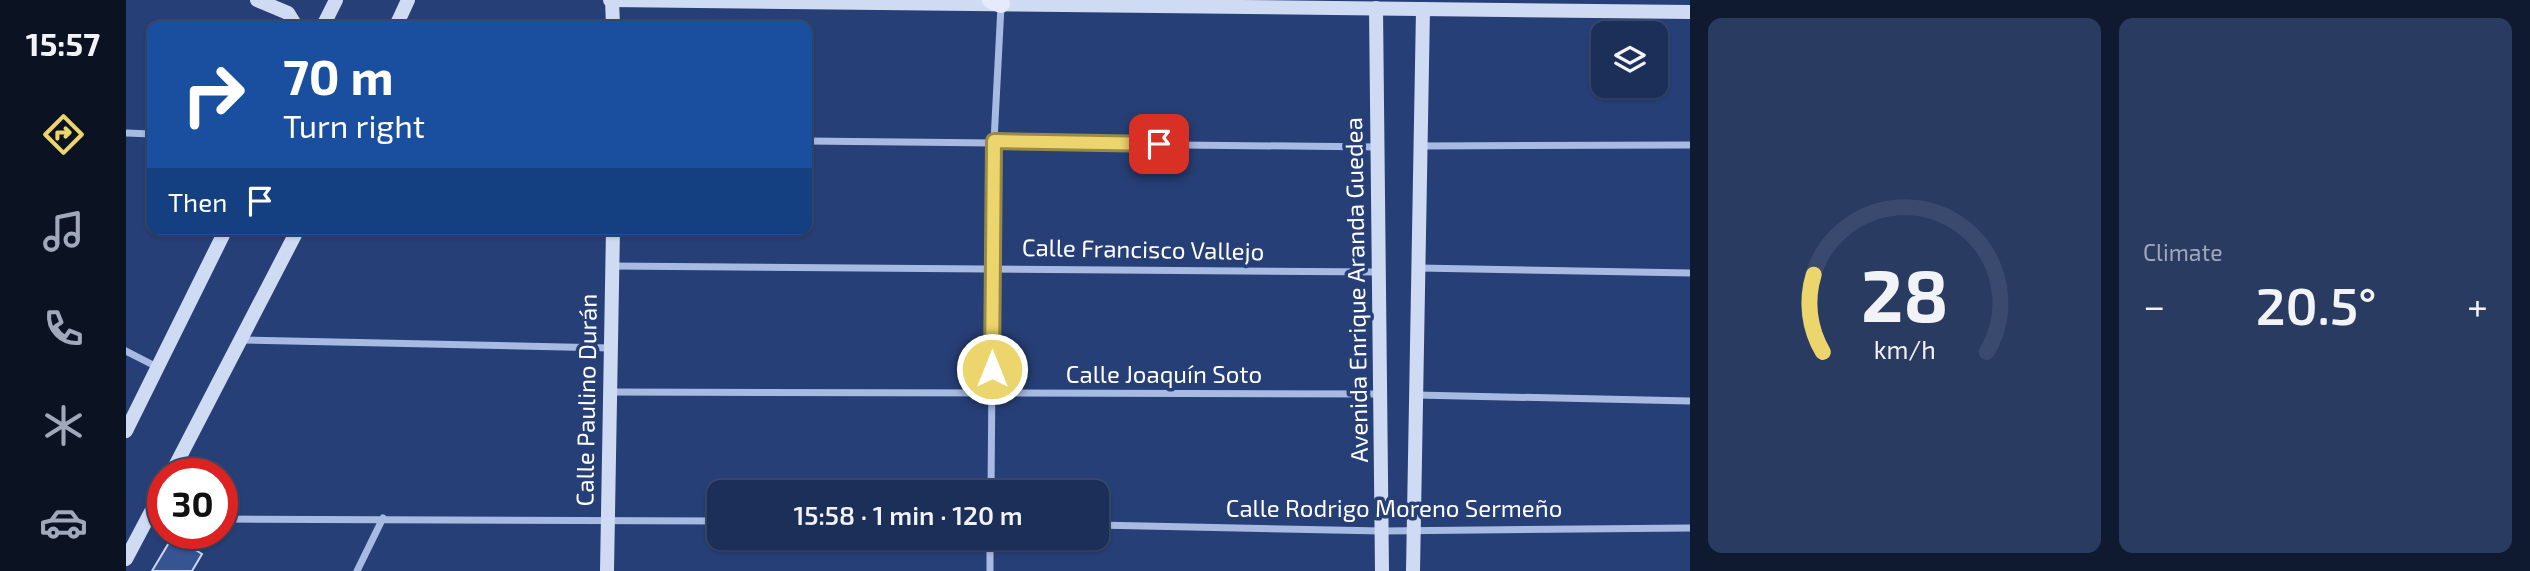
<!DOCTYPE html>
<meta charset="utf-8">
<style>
:root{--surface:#1c2f58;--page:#293b61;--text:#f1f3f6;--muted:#a0a9ba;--line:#3a4a6e;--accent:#ebd56c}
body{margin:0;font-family:"Exo 2",sans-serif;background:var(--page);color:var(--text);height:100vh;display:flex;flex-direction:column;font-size:26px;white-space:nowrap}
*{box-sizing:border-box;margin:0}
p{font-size:23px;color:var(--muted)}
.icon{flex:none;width:38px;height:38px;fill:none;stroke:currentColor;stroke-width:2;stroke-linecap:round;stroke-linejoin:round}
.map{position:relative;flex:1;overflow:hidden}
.details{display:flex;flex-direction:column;gap:18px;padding:18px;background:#0f1a30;width:840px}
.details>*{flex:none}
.guide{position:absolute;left:21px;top:21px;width:665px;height:214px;border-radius:14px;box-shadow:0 2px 5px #0004,0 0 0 2px var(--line);background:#1a4fa0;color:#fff;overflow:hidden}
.fabs{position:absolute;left:1465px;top:21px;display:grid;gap:14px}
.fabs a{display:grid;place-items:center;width:77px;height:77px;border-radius:14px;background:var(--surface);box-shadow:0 2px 5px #0004,0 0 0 2px var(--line);font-size:35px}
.speed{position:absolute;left:21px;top:458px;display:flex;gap:14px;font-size:35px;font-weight:700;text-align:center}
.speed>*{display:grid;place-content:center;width:91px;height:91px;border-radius:50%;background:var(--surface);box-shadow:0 2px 5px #0004,0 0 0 2px var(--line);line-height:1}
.speed .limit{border:10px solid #d22;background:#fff;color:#111}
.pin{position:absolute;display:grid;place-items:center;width:60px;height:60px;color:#fff;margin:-30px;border-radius:14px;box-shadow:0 4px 10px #0006}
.me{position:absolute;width:77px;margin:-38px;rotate:0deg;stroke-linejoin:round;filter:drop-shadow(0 0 5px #0008)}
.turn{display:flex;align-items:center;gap:24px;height:147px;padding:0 21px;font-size:32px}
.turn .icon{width:91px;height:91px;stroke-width:2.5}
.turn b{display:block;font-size:49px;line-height:60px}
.then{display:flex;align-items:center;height:66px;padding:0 21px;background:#0003;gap:14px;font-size:26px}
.big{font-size:52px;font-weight:600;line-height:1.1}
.details .card{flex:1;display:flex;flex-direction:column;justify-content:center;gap:10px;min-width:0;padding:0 24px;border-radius:14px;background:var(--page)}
.details .dial{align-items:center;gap:0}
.dial svg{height:182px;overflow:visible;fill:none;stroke:var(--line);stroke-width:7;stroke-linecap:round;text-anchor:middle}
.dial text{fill:var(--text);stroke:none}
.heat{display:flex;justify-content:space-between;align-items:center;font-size:38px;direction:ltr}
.details .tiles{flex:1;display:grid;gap:18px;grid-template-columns:repeat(2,1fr)}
.trip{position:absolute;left:581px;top:480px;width:402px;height:70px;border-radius:14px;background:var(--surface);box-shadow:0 2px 5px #0004,0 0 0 2px var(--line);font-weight:600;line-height:70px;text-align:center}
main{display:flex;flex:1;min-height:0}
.tab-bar{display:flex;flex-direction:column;width:126px;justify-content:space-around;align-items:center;background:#0b1323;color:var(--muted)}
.tab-bar .icon{width:49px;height:49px}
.tab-bar .active{color:var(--accent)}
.tab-bar b{font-size:32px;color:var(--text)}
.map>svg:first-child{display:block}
.building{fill:#365492;stroke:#c8d6f2;stroke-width:2}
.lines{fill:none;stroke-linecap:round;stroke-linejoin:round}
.street{stroke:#a6bae2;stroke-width:7}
.secondary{stroke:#cfdaf3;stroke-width:14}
.primary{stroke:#e5ebfb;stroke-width:18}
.route-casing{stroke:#998a46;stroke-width:18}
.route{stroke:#ebd56c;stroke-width:12}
.labels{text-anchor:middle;stroke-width:7;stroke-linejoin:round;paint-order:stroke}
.street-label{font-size:24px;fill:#fff;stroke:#263f76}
</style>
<main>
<nav class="tab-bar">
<b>15:57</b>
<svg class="icon active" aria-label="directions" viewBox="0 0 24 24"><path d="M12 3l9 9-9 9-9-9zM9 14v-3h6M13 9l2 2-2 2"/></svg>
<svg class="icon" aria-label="music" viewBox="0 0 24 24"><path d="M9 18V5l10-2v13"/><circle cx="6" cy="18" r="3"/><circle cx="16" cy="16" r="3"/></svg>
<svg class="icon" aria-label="phone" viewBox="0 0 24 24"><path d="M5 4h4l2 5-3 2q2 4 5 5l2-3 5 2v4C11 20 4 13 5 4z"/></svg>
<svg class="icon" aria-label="climate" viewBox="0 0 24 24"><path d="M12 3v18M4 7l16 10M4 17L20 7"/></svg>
<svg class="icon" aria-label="car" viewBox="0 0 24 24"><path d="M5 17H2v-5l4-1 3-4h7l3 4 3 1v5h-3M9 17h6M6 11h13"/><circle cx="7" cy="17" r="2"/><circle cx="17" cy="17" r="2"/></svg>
</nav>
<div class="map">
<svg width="1564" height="571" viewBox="0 0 1564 571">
<rect width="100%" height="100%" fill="#263f76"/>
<polygon class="building" points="47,536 76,554 66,571 26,571"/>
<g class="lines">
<g class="street">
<polyline points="0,133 26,134"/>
<polyline points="681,141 1252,147"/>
<polyline points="1295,146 1564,145"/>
<polyline points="486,266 1254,272"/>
<polyline points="1293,268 1564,273"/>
<polyline points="117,340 484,348"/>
<polyline points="0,351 31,367"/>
<polyline points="484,392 1256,394"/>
<polyline points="1290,395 1564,401"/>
<polyline points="865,492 868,141 875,6"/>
<polyline points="96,519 593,521"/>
<polyline points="20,520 37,519"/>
<polyline points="971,525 1256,531 1564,528"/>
<polyline points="231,571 257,518"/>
<polyline points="864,571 864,537"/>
</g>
<g class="secondary">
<polyline points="131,0 162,13 170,26"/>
<polyline points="484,0 1564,12"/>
<polyline points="486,0 487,26"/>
<polyline points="1250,8 1256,571"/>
<polyline points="197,26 210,0"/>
<polyline points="270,26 282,0"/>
<polyline points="0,431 100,229"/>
<polyline points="45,474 172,229"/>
<polyline points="0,559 37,489"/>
<polyline points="481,571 487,229"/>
<polyline points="1287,571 1297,9"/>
</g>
<polyline class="primary" points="865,0 875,4"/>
</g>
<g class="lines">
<g class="route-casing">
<polyline id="route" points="866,369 868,141 1033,144"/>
</g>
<use href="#route" class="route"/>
</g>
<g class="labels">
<g class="street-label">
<text transform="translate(1017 250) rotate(1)" y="8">Calle Francisco Vallejo</text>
<text transform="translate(1231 290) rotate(-91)" y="8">Avenida Enrique Aranda Guedea</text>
<text x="1038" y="383">Calle Joaquín Soto</text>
<text transform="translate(461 400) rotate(-89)" y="8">Calle Paulino Durán</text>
<text x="1268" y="517">Calle Rodrigo Moreno Sermeño</text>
</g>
</g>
</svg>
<div class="fabs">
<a><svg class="icon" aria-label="layers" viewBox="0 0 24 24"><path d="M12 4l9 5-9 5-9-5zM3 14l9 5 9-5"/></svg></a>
</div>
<div class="speed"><div class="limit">30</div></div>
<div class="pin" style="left:1033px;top:144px;background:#d93025"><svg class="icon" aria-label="arrive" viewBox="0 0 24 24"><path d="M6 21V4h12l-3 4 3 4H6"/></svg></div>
<svg class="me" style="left:866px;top:369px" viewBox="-20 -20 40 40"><circle r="17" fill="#ebd56c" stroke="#fff" stroke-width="3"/><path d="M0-11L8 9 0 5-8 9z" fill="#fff"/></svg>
<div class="trip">15:58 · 1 min · 120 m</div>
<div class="guide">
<div class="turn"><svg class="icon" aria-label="right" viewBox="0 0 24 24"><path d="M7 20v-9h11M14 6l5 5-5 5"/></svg><div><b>70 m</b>Turn right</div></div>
<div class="then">Then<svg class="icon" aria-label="arrive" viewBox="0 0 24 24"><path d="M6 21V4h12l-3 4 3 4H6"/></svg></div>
</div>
</div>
<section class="details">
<div class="tiles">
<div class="card dial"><svg viewBox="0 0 100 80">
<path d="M14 69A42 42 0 1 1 86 69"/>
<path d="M14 69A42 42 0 0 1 10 35" stroke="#ebd56c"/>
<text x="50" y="56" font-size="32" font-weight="700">28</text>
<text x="50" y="72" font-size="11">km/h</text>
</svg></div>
<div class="card"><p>Climate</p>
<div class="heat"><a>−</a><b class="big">20.5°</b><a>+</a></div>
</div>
</div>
</section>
</main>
